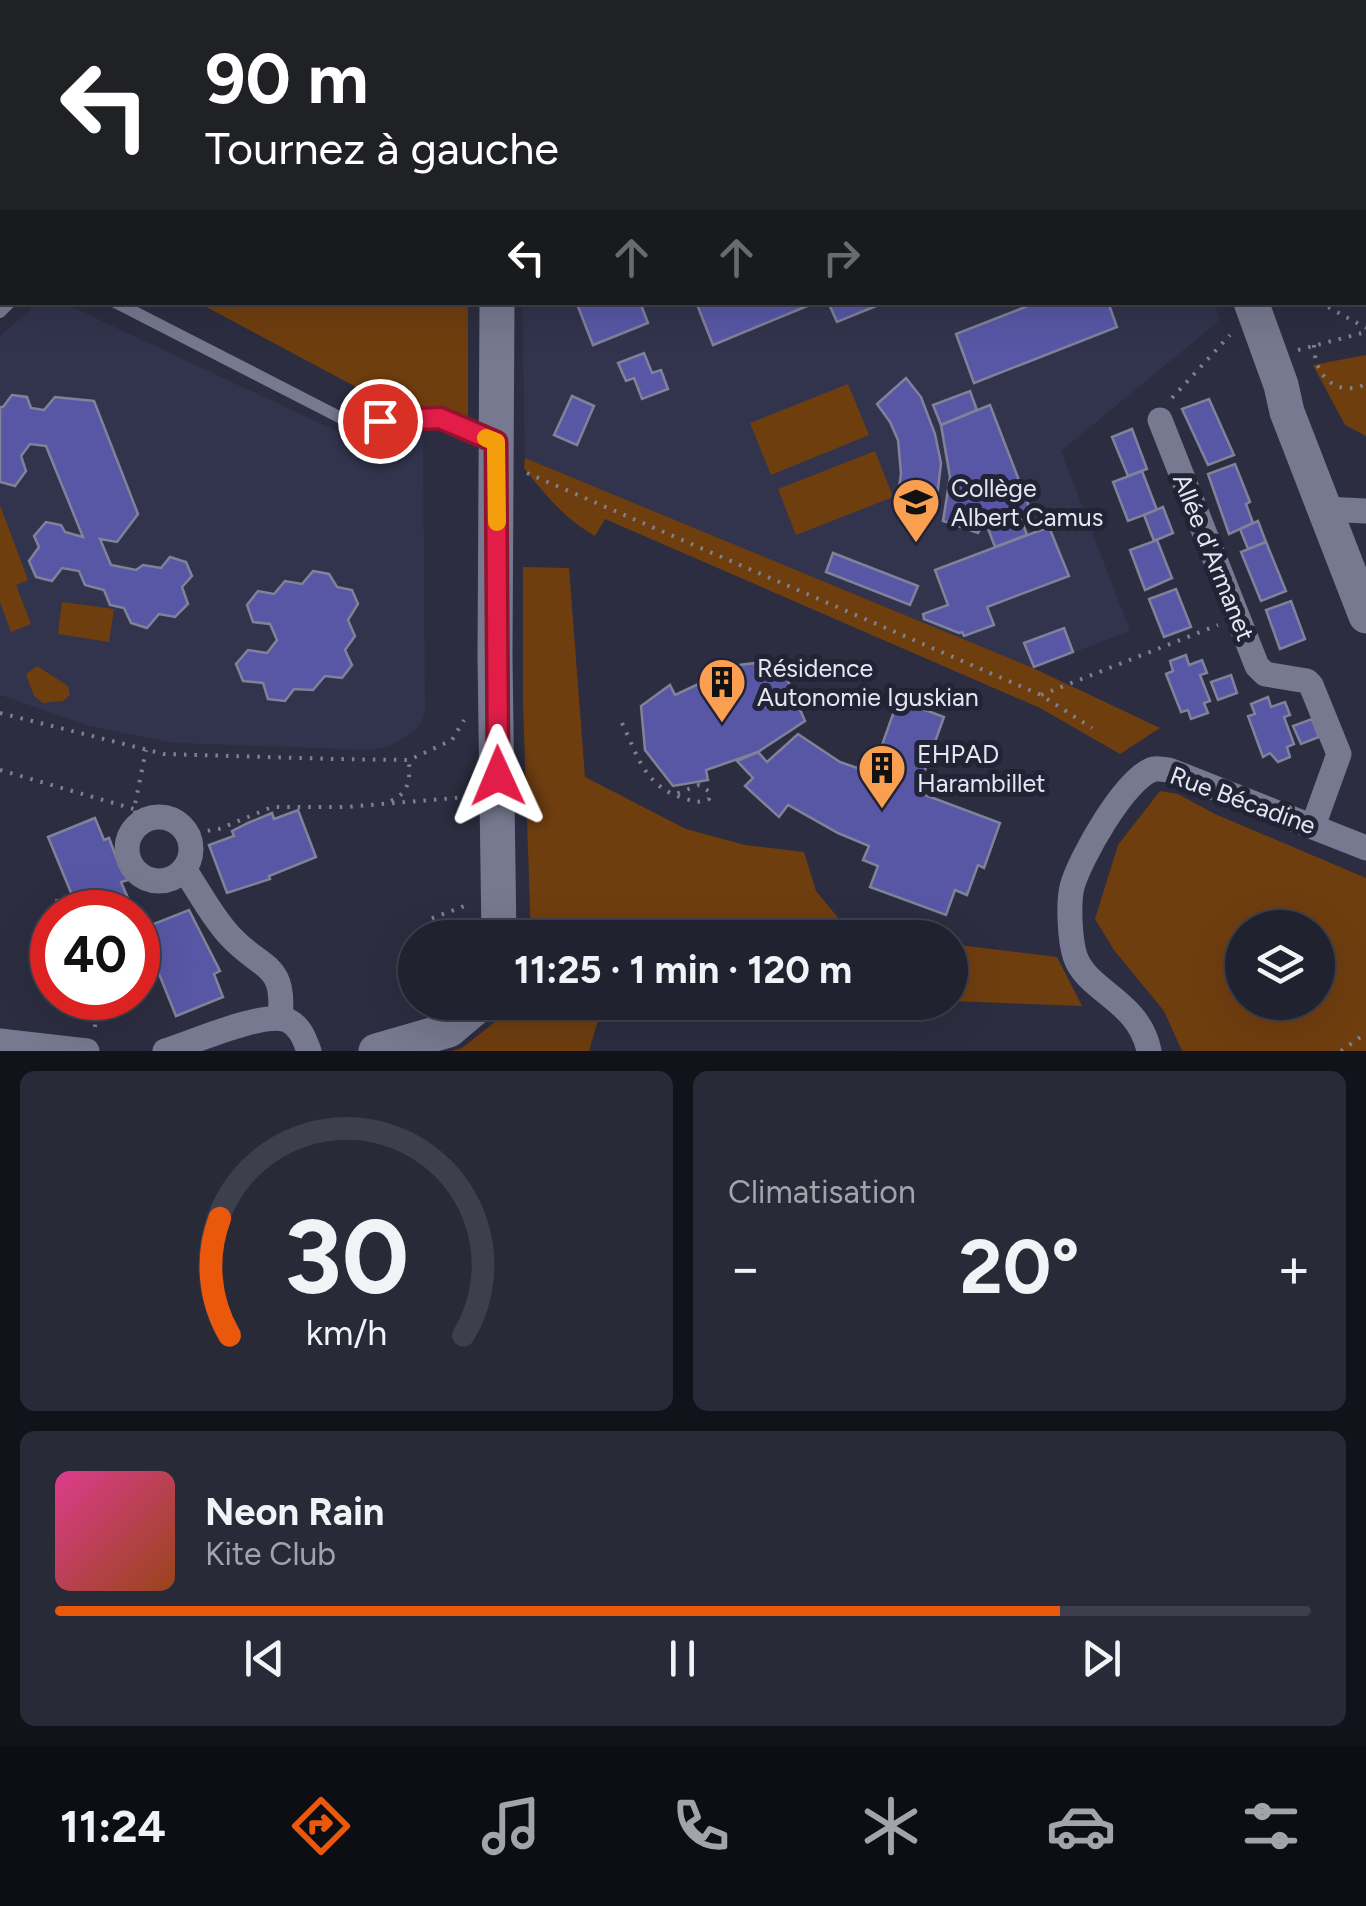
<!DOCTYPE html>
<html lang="fr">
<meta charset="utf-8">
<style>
:root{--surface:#212230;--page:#292a38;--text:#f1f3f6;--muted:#a2a4ab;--line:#3e3f4c;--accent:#ea580c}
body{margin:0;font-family:Figtree,sans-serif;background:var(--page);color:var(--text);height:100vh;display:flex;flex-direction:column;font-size:38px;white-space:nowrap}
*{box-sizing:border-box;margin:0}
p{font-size:32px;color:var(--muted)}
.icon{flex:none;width:55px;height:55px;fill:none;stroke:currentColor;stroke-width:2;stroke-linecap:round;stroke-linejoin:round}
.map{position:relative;height:1051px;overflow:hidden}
.details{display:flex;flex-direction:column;gap:20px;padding:20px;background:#12131a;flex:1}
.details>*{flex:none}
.hud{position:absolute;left:0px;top:0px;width:1368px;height:305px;box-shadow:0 10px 40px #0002,0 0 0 2px var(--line);background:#202124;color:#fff;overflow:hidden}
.buttons{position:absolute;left:1225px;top:910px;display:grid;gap:20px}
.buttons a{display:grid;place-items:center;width:110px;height:110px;border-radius:50%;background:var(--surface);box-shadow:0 10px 40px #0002,0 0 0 2px var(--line);font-size:50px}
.speed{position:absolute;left:30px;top:890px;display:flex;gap:20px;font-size:50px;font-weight:700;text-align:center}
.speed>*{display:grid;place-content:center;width:130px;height:130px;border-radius:50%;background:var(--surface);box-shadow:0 10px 40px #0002,0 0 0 2px var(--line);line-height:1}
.speed .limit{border:15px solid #d22;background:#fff;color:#111}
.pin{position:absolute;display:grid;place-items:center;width:85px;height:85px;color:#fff;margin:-42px;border:5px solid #fff;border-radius:50%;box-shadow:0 2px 10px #0007}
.me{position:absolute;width:110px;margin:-55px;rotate:359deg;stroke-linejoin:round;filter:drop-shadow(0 0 8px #0008)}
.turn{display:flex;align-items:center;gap:35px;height:210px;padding:0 40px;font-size:45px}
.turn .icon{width:130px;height:130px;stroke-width:2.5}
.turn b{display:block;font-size:70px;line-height:85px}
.lanes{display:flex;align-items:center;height:95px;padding:0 40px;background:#0003;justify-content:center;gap:50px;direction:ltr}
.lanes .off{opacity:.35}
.big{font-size:75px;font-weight:700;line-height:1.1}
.details .widget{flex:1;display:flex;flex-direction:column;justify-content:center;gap:15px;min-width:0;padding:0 35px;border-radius:15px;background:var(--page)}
.details .dial{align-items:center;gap:0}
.dial svg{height:260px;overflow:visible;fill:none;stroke:var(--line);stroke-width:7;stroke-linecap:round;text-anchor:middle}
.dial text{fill:var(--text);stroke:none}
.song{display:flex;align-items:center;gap:30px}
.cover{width:120px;height:120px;border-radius:15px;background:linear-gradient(135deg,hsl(330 70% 55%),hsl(20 70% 35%))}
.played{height:10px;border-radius:5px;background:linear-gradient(90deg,var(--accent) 80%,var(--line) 80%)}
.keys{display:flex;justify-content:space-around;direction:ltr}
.heat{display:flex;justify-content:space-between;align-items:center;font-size:55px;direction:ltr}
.details .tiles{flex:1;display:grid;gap:20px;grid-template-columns:1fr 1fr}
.widget:last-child{grid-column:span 2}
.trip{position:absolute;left:398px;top:920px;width:570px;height:100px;border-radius:50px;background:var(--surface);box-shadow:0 10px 40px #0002,0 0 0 2px var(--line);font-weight:700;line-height:100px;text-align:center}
.tab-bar{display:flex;height:160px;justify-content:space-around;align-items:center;background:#0d0e13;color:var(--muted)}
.tab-bar .icon{width:70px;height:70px}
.tab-bar .current{color:var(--accent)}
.tab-bar b{font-size:45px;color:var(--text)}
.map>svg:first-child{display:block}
.built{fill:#32344d}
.green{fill:#6f3e0f;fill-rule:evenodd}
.building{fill:#5757a6;stroke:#7f8298;stroke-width:2.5}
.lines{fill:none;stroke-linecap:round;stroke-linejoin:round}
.path{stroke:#7f8090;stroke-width:4;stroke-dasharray:2.5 8;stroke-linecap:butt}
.lane{stroke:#76798f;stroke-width:12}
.street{stroke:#76798f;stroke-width:25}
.secondary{stroke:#76798f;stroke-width:35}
.route-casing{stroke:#92132f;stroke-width:25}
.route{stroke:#e11d48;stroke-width:18}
.slow{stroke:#f59e0b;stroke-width:18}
.labels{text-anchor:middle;stroke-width:10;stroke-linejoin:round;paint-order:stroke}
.poi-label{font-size:25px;fill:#e4e6f2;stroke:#222335;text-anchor:start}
.street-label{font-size:25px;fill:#e4e6f2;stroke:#222335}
</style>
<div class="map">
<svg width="1366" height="1051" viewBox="0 0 1366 1051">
<rect width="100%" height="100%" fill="#2c2d40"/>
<g class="built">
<polygon points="526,302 1214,302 1220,320 1061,451 1130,631 1033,668 525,458 522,304"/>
<polygon points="38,303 63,303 339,432 423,427 425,709 422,722 414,731 390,746 373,750 175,743 90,726 0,695 0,336"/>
</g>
<g class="green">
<polygon points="199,303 468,303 468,419 447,410 403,412"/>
<polygon points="1366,355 1366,436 1345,425 1313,365"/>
<polygon points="848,384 869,435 771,475 750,423"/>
<polygon points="875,451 893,497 796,535 778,489"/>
<path d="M525 458 1033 668 1160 728 1120 754 1040 708 605 519 595 536C564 518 546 496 524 468Z"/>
<polygon points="0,505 28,580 16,585 31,624 11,632 0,602"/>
<polygon points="523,567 569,568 585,777 686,829 745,845 804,852 816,891 854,937 531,937 523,702"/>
<polygon points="62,602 114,609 109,642 58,634"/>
<polygon points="37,666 68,686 70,695 63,701 43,703 34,696 26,674"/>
<path d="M1160 791 1178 794 1215 814 1366 878V1051H1182L1164 1011 1114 950 1095 919 1118 845ZM1242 928H1318V1002H1242Z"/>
<polygon points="950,944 1057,957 1082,1006 950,1001"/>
<polygon points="519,1003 603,1003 589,1051 451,1051 462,1048"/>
</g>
<g class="building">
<polygon points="580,302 640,302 648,323 593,345 577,304"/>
<polygon points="696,302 817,302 713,345"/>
<polygon points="828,302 886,302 837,322"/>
<polygon points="1038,302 1108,302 1117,327 974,383 956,334"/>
<polygon points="644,353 652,373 661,370 668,389 642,399 634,378 626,381 618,363"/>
<polygon points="906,378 921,397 935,434 941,463 937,497 899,488 901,474 898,440 890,422 877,404"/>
<polygon points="970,391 977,410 941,425 933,405"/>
<polygon points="12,395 27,397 31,408 44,410 55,397 94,401 138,514 117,542 100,539 111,565 136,570 143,565 161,568 170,557 186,562 192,576 182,587 188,604 175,617 159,614 147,628 131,623 124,608 110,605 104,590 85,585 79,571 62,568 52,581 36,577 29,561 39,547 34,536 46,522 61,525 65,532 83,537 46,446 30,444 21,456 26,471 15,486 0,482 0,407 3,407"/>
<polygon points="572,396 594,406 577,445 554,435"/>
<polygon points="1209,399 1234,455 1208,465 1182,409"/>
<polygon points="990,405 1030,509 981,528 978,533 943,521 950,477 941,425"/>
<polygon points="1132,429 1147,469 1128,476 1112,437"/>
<polygon points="1235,464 1250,502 1246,504 1253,523 1229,534 1208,474"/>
<polygon points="1142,471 1157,510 1128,521 1113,482"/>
<polygon points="1163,507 1173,533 1154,541 1144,515"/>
<polygon points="1019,513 1027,535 995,547 987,526"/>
<polygon points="1258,521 1266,542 1248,549 1240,529"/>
<polygon points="1049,527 1069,576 987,607 994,625 964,636 962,632 959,633 924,619 923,614 948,605 935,570"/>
<polygon points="1157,540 1172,578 1145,590 1130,550"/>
<polygon points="1266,542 1286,591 1261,601 1241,552"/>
<polygon points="833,553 918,586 910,605 826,572"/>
<polygon points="313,571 329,574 337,587 352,590 358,604 348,620 355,636 345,650 352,665 342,678 325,676 313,690 294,689 285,701 268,699 263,683 243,681 236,664 248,650 267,653 277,640 270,624 253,622 247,605 258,591 274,594 285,581 302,584"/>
<polygon points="1176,589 1191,627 1164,637 1149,599"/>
<polygon points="1291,601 1305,639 1280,649 1266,610"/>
<polygon points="1064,628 1073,652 1034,667 1024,643"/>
<polygon points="1186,655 1189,665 1202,660 1207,673 1200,675 1210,701 1204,703 1208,713 1191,719 1188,710 1181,712 1166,674 1173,671 1170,661"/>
<polygon points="779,660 805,721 758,752 706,770 708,780 673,786 645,750 641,706 670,685 675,695 739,665"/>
<polygon points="1231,675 1237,693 1218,700 1211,682"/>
<polygon points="1268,697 1271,707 1285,702 1290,715 1284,717 1294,744 1287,747 1290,757 1278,762 1270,753 1263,757 1248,716 1255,714 1251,704"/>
<polygon points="898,700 944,717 917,792 1000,823 984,868 978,865 967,895 955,890 946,915 870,887 878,866 863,860 869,846 838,833 788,805 779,817 745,786 753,778 737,761 758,752 767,762 798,734 840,762 872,773"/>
<polygon points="1312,719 1319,737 1301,744 1293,726"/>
<polygon points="298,810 316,857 269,876 270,879 227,893 209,845 234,836 232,831 248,823 272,813 274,819"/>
<polygon points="95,818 104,840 109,838 116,857 119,857 128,880 121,882 131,905 112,912 79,912 48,837"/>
<polygon points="189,910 220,971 214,974 223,997 176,1016 157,969 154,971 141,929"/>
</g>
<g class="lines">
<g class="path">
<polyline points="781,0 781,2"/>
<polyline points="959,0 959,2"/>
<polyline points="1163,0 1164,2"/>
<polyline points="46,2 48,0"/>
<polyline points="123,2 124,0"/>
<polyline points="0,35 2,35"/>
<polyline points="1319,302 1366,328"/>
<path d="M1314 345C1314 376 1337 398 1366 384"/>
<polyline points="1298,350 1366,332"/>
<polyline points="1172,398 1230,335"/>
<polyline points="527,473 1041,695 1092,728"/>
<polyline points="1041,695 1218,625"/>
<polyline points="0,713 164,754 334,759 409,760 452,740 464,720"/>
<path d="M622 723C639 759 645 787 686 799 696 802 700 803 709 799L710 792 699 785 673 795"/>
<polyline points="0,770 134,809"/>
<path d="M391 801C410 792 410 779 409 760"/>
<polyline points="139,823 134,809 146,750"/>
<polyline points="187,834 219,829 272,807 346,807 467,797"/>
<polyline points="55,912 58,897 63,894"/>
<polyline points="431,938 430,919 470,904"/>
<polyline points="138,991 155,986"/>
<polyline points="95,1027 97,998"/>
<polyline points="1341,1051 1366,1033"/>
</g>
<g class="lane">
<polyline points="115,302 349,422 440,418 494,441"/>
<polyline points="0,312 10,302"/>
</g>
<g class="street">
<polyline points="1201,0 1202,2"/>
<polyline points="900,2 900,0"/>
<polyline points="1160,420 1257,666 1265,674 1307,681 1311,685 1339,754 1313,826"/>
<polyline points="1324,509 1366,511"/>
<circle cx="159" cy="849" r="32"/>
<path d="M184 869C199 891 212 917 230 936 261 970 286 962 280 1018"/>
<polyline points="0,1041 87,1051"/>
<path d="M165 1051C191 1043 263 1011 287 1020 300 1026 304 1038 309 1051"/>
<path d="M1149 1051C1139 1000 1087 992 1075 956 1070 940 1068 904 1072 887 1079 860 1126 776 1154 769 1159 768 1164 770 1169 770L1366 848"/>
</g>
<g class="secondary">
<polyline points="499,0 499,2"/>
<polyline points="1126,0 1127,2"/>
<polyline points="497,302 495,657 499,938"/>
<polyline points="1251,302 1281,385 1287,412 1366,616"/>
<polyline points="376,1051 449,1030 482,1002"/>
</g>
</g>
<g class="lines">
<g class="route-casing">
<polyline id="route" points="380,421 440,418 496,442 498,776"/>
</g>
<use href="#route" class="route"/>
<polyline class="slow" points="486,438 496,442 497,522"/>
</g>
<defs>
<g id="school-pin" transform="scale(2.5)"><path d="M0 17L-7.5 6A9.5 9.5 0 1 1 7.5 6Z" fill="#fa9f4f" stroke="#222335"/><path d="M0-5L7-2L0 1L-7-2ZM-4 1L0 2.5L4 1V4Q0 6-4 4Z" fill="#111"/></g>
<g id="building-pin" transform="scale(2.5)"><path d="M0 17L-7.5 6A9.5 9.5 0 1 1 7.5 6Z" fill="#fa9f4f" stroke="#222335"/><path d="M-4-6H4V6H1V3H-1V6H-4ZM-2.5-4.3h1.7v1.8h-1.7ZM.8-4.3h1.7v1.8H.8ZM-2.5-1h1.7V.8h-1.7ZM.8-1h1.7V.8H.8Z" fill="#111"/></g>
</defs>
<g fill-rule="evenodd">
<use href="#school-pin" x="916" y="502"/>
<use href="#building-pin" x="722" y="682"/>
<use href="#building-pin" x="882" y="768"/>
</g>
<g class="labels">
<g class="poi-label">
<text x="951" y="497">Collège<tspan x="951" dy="29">Albert Camus</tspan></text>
<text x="757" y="677">Résidence<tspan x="757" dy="29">Autonomie Iguskian</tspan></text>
<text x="917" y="763">EHPAD<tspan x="917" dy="29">Harambillet</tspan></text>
</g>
<g class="street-label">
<text transform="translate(1214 557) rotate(68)" y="9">Allée d'Armanet</text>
<text transform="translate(1243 800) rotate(20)" y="9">Rue Bécadine</text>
</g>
</g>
</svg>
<div class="buttons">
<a><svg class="icon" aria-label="layers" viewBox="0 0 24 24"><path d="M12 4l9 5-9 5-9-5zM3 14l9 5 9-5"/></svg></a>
</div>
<div class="speed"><div class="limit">40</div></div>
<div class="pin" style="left:380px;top:421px;background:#d93025"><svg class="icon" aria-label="arrive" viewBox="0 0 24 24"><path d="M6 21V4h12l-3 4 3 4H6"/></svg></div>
<svg class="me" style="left:498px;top:776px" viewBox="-20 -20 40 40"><path d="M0-17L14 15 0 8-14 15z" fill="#e11d48" stroke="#fff" stroke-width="4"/></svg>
<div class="trip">11:25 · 1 min · 120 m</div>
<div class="hud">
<div class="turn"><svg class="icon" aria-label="left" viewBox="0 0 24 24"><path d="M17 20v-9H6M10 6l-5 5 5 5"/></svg><div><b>90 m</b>Tournez à gauche</div></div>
<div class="lanes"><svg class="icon" aria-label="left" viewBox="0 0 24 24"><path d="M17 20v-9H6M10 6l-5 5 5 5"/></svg><svg class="icon off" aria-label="ahead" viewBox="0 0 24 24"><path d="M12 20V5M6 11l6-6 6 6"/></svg><svg class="icon off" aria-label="ahead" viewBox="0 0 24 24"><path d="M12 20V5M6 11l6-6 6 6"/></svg><svg class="icon off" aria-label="right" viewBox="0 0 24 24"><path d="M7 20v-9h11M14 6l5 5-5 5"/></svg></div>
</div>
</div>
<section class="details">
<div class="tiles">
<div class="widget dial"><svg viewBox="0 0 100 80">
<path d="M14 69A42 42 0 1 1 86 69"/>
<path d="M14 69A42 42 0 0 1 11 33" stroke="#ea580c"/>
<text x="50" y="56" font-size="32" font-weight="700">30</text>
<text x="50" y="72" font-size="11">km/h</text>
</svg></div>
<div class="widget"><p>Climatisation</p>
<div class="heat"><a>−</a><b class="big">20°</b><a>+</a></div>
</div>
<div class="widget">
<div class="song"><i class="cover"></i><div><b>Neon Rain</b><p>Kite Club</p></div></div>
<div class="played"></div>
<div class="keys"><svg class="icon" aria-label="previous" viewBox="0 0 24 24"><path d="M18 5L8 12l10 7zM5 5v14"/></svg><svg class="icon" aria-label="pause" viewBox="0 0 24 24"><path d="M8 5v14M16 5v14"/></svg><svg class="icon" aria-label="next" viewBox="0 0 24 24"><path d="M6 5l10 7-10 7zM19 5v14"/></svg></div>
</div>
</div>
</section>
<nav class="tab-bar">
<b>11:24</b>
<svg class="icon current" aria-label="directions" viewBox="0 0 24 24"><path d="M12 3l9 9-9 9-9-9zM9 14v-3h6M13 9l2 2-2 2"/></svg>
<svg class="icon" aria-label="music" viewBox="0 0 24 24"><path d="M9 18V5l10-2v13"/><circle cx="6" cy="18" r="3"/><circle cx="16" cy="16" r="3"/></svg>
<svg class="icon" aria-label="phone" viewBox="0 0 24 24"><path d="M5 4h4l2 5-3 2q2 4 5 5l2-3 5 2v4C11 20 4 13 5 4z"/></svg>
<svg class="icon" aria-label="climate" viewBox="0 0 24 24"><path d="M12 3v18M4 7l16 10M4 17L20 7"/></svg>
<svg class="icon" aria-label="car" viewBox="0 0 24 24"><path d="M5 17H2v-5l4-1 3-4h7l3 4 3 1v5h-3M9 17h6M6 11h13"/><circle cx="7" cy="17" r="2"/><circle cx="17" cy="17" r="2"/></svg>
<svg class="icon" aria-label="filters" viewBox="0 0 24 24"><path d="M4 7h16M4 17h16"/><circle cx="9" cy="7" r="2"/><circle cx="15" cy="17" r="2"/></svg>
</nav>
